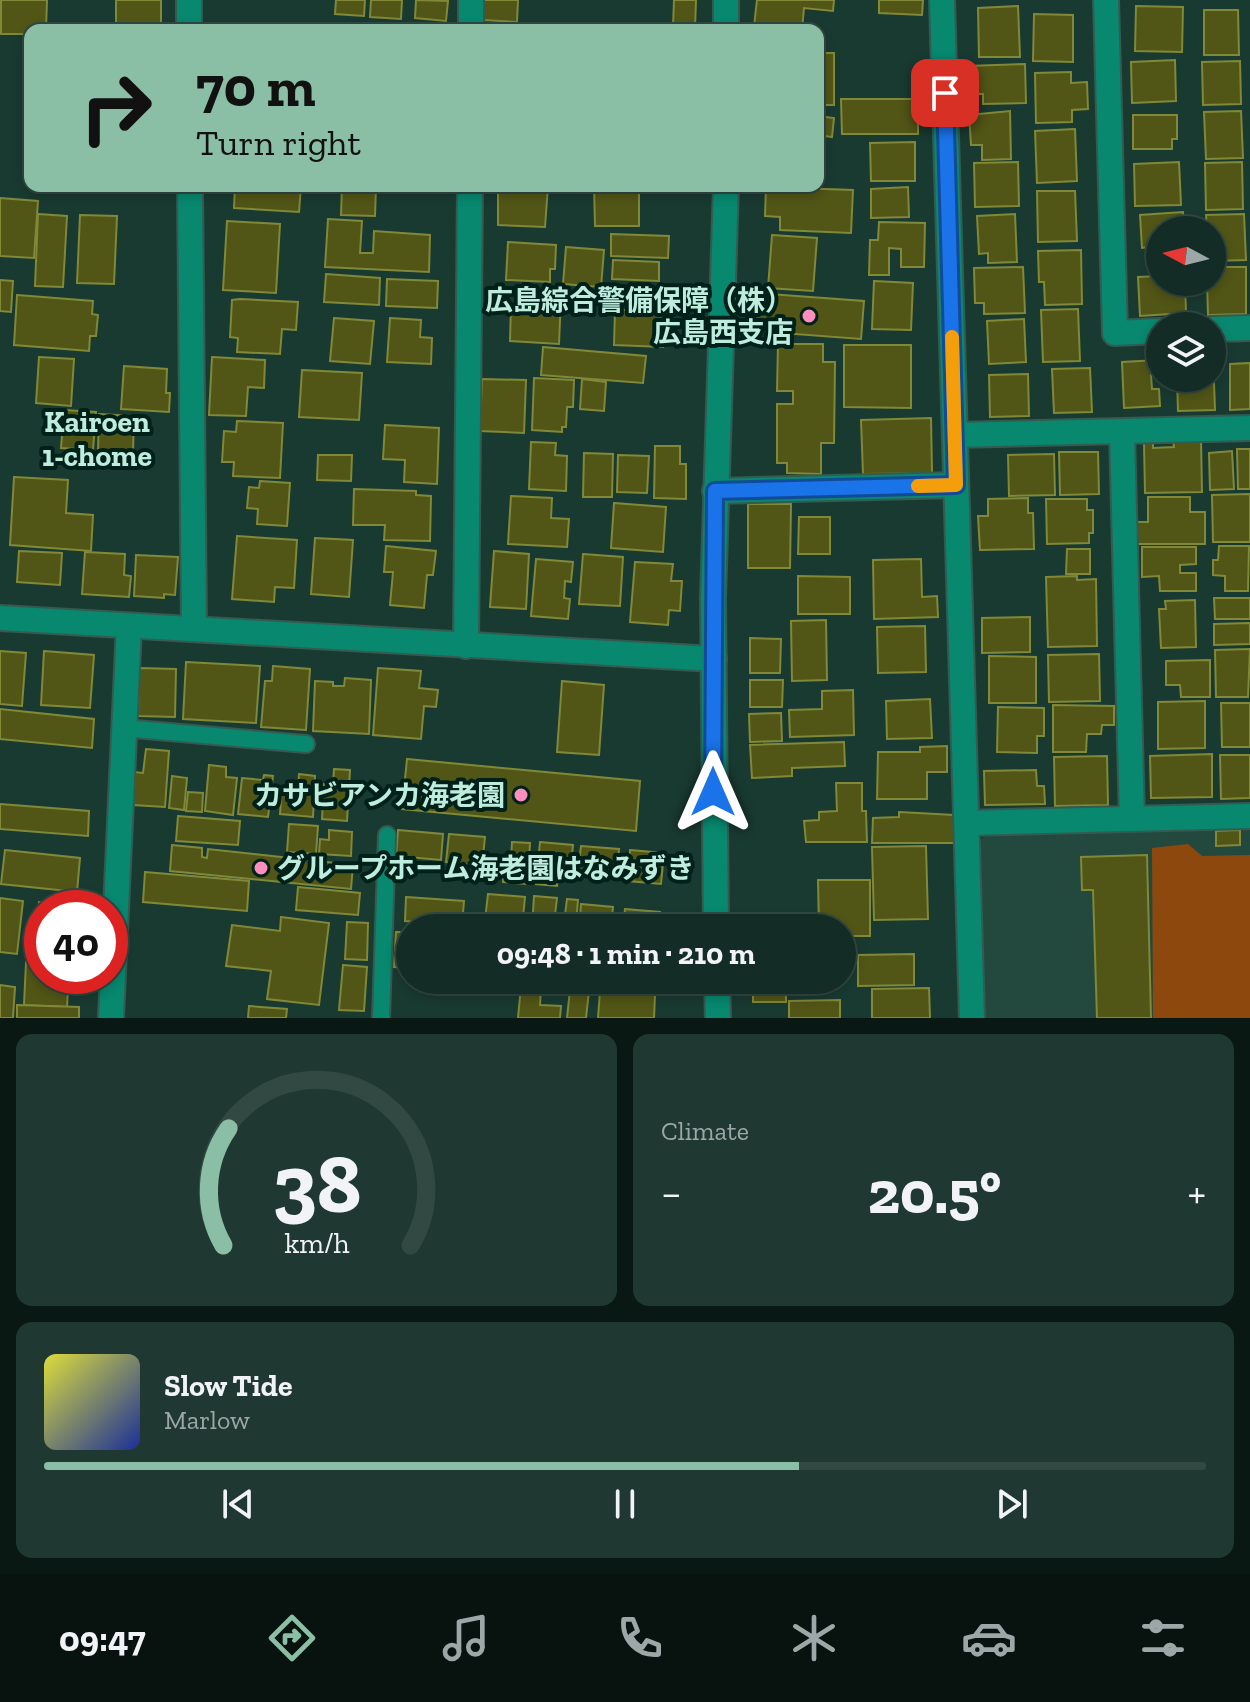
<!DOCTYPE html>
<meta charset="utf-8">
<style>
:root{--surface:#132c25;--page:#203832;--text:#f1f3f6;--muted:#9da7a7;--line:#324842;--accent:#8abfa5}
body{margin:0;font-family:"Zilla Slab","Noto Sans JP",serif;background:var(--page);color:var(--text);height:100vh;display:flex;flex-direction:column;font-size:30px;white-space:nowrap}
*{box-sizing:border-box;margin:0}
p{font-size:26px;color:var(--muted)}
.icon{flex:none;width:44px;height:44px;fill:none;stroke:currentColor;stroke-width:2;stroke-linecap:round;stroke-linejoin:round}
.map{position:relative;height:1018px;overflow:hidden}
.side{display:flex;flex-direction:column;gap:16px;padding:16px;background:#0a1814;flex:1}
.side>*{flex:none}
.guide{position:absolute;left:24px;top:24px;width:800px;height:168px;border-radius:16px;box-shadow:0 4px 12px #0003,0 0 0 2px var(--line);background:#8abfa5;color:#111;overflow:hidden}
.needle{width:52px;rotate:277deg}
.tools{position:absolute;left:1146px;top:216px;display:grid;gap:16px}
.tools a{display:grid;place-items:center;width:80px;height:80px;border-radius:50%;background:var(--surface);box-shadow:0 4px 12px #0003,0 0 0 2px var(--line);font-size:40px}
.speed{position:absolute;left:24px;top:890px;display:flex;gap:16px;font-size:40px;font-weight:700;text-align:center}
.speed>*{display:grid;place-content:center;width:104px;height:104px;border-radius:50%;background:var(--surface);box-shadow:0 4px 12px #0003,0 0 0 2px var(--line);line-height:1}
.speed .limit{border:12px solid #d22;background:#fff;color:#111}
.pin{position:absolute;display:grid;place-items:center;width:68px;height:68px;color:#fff;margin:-34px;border-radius:16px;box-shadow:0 4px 12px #0006}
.me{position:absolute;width:88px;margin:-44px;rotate:0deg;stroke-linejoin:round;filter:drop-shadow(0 0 6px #0008)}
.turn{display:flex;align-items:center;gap:28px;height:168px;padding:0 40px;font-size:36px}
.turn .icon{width:104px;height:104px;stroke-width:2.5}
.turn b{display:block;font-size:56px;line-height:68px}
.big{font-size:60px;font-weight:800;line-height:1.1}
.side .card{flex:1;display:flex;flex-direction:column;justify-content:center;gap:12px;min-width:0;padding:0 28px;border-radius:16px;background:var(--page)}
.side .dial{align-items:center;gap:0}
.dial svg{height:208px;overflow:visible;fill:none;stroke:var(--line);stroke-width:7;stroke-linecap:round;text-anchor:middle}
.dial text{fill:var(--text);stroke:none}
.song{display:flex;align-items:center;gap:24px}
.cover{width:96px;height:96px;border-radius:12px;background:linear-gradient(135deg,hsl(60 70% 55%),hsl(230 70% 35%))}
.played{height:8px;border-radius:4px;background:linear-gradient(90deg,var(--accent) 65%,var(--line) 65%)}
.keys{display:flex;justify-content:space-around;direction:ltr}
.heat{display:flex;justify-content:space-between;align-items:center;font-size:44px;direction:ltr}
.side .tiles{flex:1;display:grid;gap:16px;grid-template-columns:1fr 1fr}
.card:last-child{grid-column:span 2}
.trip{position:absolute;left:396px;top:914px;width:460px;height:80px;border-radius:40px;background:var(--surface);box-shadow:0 4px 12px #0003,0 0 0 2px var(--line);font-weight:800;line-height:80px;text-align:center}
.menu{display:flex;height:128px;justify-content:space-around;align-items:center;background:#08120f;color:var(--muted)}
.menu .icon{width:56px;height:56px}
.menu .on{color:var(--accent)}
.menu b{font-size:36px;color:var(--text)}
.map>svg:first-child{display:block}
.built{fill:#23493f}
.green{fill:#8d480e}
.building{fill:#515516;stroke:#818837;stroke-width:2}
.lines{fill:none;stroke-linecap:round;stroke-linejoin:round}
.service-casing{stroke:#355a50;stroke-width:20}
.minor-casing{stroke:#355a50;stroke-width:28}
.tertiary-casing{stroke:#355a50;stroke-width:28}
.service{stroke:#07886f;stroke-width:16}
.minor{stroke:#07886f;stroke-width:24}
.tertiary{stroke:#07886f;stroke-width:24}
.route-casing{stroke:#114b97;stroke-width:20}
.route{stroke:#1a73e8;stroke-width:14}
.slow{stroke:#f59e0b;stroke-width:14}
.poi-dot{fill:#fd8ebe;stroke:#002119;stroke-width:3}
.labels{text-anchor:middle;stroke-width:8;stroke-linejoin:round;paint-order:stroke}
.poi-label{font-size:28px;font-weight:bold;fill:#beedde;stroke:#002119;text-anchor:end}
.neighbourhood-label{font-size:30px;font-weight:bold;fill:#beedde;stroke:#002119}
</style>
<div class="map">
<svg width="1250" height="1018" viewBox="0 0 1250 1018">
<rect width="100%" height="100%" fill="#193a31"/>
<polygon class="built" points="1250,826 1250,1018 982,1018 976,844 990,832"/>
<polygon class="green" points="1188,844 1202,856 1250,855 1250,1018 1153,1018 1152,848"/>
<g class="building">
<polygon points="1,0 47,0 46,30 30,30 30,34 1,34"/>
<rect x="116" y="0" width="45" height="30"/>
<polygon points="336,0 365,0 364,16 335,14"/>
<polygon points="371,0 402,0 401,19 370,17"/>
<polygon points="416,0 448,1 446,21 415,18"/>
<polygon points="483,0 518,0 517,22 483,20"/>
<polygon points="674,0 696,0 695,28 673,27"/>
<polygon points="757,0 834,0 833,11 804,8 802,30 754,26"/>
<polygon points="879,0 923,0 922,15 879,13"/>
<polygon points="1018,6 1020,57 979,57 978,8"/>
<polygon points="1136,6 1183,7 1182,52 1135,51"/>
<polygon points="1204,10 1238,10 1239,55 1204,55"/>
<polygon points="1034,14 1073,15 1073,62 1033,61"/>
<rect x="818" y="53" width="16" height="52"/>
<polygon points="1175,60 1176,101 1132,103 1131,62"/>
<polygon points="1240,61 1241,104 1203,105 1202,62"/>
<polygon points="1025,64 1026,103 983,104 983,94 967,94 967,66"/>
<polygon points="1071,72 1071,83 1087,82 1088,109 1072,110 1072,122 1036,123 1035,73"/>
<polygon points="841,99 918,99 918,134 842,134"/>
<polygon points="1010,111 1011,159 982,160 982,145 971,145 969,115"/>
<polygon points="1241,111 1243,158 1206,159 1204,112"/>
<polygon points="1133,115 1177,115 1177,139 1172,139 1172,149 1133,149"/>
<polygon points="818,116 834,118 832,137 818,135"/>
<polygon points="1075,129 1077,181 1037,183 1035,131"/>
<polygon points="915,142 915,181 871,181 870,143"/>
<polygon points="1018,162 1019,206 975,207 974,163"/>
<polygon points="1179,162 1181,205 1135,206 1134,164"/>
<polygon points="1242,162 1243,209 1206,210 1205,163"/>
<polygon points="235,186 301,186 299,212 234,208"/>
<polygon points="342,186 376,186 375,216 341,215"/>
<polygon points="489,186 548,186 545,227 498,225 498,191 489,190"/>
<polygon points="594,186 639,186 639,226 595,226"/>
<polygon points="766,187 853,190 851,233 780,230 780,217 765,216"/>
<polygon points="908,187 909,217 871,218 871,189"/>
<polygon points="1037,191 1075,191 1077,241 1038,242"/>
<polygon points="0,198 38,201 34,258 0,256"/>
<polygon points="1183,212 1184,230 1160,230 1160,265 1151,265 1150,247 1142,248 1140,215"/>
<polygon points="38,214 67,216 63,287 35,286"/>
<polygon points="1015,214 1017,262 988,263 988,253 979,254 977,216"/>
<polygon points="1244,214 1246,260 1212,261 1212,230 1207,230 1206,215"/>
<polygon points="80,215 117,216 114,284 77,283"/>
<polygon points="328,219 362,221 360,253 373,253 374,231 430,235 429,272 325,267"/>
<polygon points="227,221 280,224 276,293 223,290"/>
<polygon points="879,222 925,223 924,267 901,267 901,249 889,248 889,275 869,275 870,240 878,240"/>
<polygon points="611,234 669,236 668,258 611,256"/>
<polygon points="772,235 817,238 813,291 768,288"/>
<polygon points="508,242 556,245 555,269 550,269 550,282 506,280"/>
<polygon points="566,247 604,250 601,287 563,284"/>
<polygon points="1081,250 1082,304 1045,305 1044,282 1039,282 1038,251"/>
<polygon points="613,260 659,262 659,281 612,279"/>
<polygon points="1023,267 1025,313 984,314 984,303 975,303 974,268"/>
<polygon points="1212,267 1246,267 1246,314 1208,315 1207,282 1212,282"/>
<polygon points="326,274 380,278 379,305 324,302"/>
<polygon points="1160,276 1160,282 1185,282 1186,313 1140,316 1138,277"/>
<polygon points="387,279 438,281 437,308 386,306"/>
<polygon points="0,280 13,281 11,312 0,311"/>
<polygon points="874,281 913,283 911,330 872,329"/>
<polygon points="627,292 665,293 664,310 670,310 669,331 663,331 663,347 614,345 615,310 627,310"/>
<polygon points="756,293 864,301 861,339 754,331"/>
<polygon points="520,294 561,296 559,344 510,341 511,306 519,306"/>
<polygon points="17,295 93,301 92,314 98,315 96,336 90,336 89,351 14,345"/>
<polygon points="240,299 298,302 296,330 282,329 280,354 237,352 238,338 230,337 232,300"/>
<polygon points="1078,309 1080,361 1043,362 1041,310"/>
<polygon points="334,318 374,321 370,364 330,361"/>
<polygon points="390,318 421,320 420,337 432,338 431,364 387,362"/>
<polygon points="1024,319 1026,362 989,364 987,321"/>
<polygon points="778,344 823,344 823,362 835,362 834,443 821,443 821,474 787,473 787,463 777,463 777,404 793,404 793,391 777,391"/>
<polygon points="844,345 911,345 911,408 844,407"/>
<polygon points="543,347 646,356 643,383 541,375"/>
<polygon points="1213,355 1215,410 1178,411 1177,378 1212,378"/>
<polygon points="39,357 74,359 71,406 36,403"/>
<polygon points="212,357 265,360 264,388 248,387 246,416 209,415"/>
<polygon points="1158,360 1158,375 1151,375 1152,389 1159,389 1160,406 1124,408 1122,362"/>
<polygon points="1250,363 1250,409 1230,410 1230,364"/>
<polygon points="124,366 167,369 166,393 170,393 169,412 121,409"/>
<polygon points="1090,368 1092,412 1054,413 1052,369"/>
<polygon points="302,370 362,373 359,420 299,417"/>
<polygon points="1028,374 1029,416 990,417 989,375"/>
<polygon points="534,378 574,380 573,407 567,407 566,427 562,427 562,432 532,430"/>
<polygon points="482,379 526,380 524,433 480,431"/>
<polygon points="582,379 606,382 604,411 580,409"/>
<polygon points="64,410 96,412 93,450 61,448"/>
<polygon points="99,414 134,416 133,452 98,451"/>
<polygon points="931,418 932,473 863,474 861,420"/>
<polygon points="237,421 283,423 280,478 233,476 234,462 222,462 224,431 236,432"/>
<polygon points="385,425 439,428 437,484 404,482 405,460 383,459"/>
<polygon points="1201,440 1202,492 1145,493 1144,443 1153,442 1153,448 1174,447 1173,441"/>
<polygon points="531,442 556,443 555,455 567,456 566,491 529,489"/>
<polygon points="655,446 680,446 680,464 686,464 686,499 654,498"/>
<polygon points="1237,449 1250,449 1250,489 1238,489"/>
<polygon points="1232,451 1234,489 1210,490 1209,453"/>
<polygon points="1059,452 1098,452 1099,494 1060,495"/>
<polygon points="584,453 613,454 612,497 583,497"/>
<polygon points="1054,454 1055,495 1009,496 1008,455"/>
<polygon points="318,455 352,455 351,481 317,480"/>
<polygon points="618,455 649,456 647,493 617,492"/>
<polygon points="14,477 68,480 66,513 93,515 91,551 10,545"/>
<polygon points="260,481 290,483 287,526 257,524 258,509 247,508 249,487 259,488"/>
<polygon points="354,489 416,491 416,495 431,496 430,541 384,540 385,525 353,525"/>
<polygon points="1250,494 1250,542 1213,542 1212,495"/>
<polygon points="511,496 552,498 551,518 569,519 567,547 508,544"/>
<polygon points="1148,497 1190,497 1190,512 1205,512 1205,544 1136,544 1136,522 1148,522"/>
<polygon points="1028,498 1028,513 1033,513 1034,549 980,550 978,516 988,516 988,499"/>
<polygon points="1046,499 1087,499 1087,510 1093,510 1093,533 1089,533 1089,543 1047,544"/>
<polygon points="614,503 666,507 663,552 611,548"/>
<polygon points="748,504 791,504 790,568 748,568"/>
<polygon points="799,517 830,517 830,554 798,554"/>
<polygon points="237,536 297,540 294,588 275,587 274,602 232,599"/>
<polygon points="315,538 353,540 349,597 311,594"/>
<polygon points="386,546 436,551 433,575 427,575 424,608 390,605 393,572 384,572"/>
<polygon points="1219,546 1249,546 1248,591 1225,591 1225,576 1213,575 1213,560 1218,560"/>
<polygon points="1142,547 1196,547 1196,564 1180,565 1180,573 1196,573 1196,591 1160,591 1159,576 1142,577"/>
<polygon points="1067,549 1090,549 1090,574 1066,574"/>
<polygon points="19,551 62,553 60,585 17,582"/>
<polygon points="494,551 529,554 526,609 490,607"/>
<polygon points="85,552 125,554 124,575 131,576 129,597 82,594"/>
<polygon points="583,554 623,557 620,606 579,604"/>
<polygon points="136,555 178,557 175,595 164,594 164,598 134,596"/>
<polygon points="536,559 573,562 571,582 565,581 564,598 570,599 568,619 531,616"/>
<polygon points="921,559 922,597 937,596 938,617 874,619 873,560"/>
<polygon points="635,562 673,564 671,581 682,581 680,611 669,610 668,625 630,622"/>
<polygon points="798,576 850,577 850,614 798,614"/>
<polygon points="1077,576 1077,580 1096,579 1097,646 1048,647 1046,577"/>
<polygon points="1214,598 1250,598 1250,619 1215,619"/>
<polygon points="1195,600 1196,647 1161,648 1159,609 1166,609 1165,601"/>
<polygon points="1030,617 1030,652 982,653 982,618"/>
<polygon points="826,620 827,680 792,681 791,621"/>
<polygon points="1250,623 1250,644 1214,645 1214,624"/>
<polygon points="925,626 926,672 878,673 877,627"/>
<polygon points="750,638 781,639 780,673 750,673"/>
<polygon points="1250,649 1248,697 1216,697 1215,650"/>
<polygon points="0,651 26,653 22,706 0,704"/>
<polygon points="44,651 94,655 90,708 41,705"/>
<polygon points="1099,654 1100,701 1049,702 1048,655"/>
<polygon points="989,656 1036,657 1036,703 989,703"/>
<polygon points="1210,660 1210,697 1181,697 1180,685 1166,685 1166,661"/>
<polygon points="186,662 260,666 256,723 183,719"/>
<polygon points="273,666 310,669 306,730 261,727 265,681 272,681"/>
<polygon points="139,668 176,669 175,717 138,716"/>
<polygon points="378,668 421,671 419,688 438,690 436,707 424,706 421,739 373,735"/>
<polygon points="345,678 371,680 369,734 313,731 315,681 333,682 333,686 344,686"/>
<polygon points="750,680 783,680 782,707 750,707"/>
<polygon points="562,681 604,685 599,755 557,752"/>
<polygon points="853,690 854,735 790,737 789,710 822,709 822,691"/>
<polygon points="930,699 932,738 887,739 886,701"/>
<polygon points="1205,701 1205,748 1158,749 1158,702"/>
<polygon points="1221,703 1250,703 1250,747 1222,747"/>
<polygon points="1053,705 1114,706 1114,725 1102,725 1101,734 1087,734 1086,752 1053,752"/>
<polygon points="998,707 1044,708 1044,736 1037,736 1037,753 997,752"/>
<polygon points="0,709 94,719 92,748 0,739"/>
<polygon points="781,713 782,741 750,742 749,714"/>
<polygon points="844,742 845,766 792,768 792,776 752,778 750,745"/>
<polygon points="947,746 947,772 927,772 927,799 877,799 878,752 920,752 920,747"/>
<polygon points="146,749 169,751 165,807 133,805 135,772 143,773"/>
<polygon points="1212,754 1212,797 1151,798 1150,756"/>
<polygon points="1220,755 1250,755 1250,798 1221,799"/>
<polygon points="1107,756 1108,805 1055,806 1054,757"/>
<polygon points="407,759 640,781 636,831 402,809"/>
<polygon points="209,765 226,767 226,777 237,778 233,815 205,811"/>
<polygon points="334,769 350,770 347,821 322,819 324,784 333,785"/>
<polygon points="1036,770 1037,786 1044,786 1045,804 985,805 984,771"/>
<polygon points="299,774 315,776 313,817 280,814 282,786 298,788"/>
<polygon points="264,775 273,776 268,817 238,814 242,778 263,780"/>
<polygon points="172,776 187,778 184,810 169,808"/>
<polygon points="836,783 862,783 862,811 866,811 867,842 806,842 804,821 819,820 819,812 837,811"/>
<polygon points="188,792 203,793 202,812 186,811"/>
<polygon points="0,804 89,811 88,836 0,829"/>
<polygon points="899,812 954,815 954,843 872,843 873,818 899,817"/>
<polygon points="178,816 240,821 238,845 176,841"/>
<polygon points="289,824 318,826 316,854 287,852"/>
<polygon points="329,830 352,832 351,856 319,854 320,839 329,840"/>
<polygon points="398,830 443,834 441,860 396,856"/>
<polygon points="1240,830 1240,845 1216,846 1216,831"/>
<polygon points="449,834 485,837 482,866 446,862"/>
<polygon points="512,842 530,843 529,861 511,860"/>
<polygon points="540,842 573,845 570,877 559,875 557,886 536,884"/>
<polygon points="172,845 202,848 202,857 207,858 208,849 353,865 351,889 170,871"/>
<polygon points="581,846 619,849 617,870 600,869 599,873 578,871"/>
<polygon points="926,846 928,919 874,920 872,847"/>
<polygon points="5,850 80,858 77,892 1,884"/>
<polygon points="630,850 664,853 661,884 628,881"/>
<polygon points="1147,855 1151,1018 1097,1018 1093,890 1082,890 1081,857"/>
<polygon points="504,864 527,865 526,884 503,882"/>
<polygon points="145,872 249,881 247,911 143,902"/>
<polygon points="818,880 870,880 870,936 842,936 842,928 819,928"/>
<polygon points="298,887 360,893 358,915 296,910"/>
<polygon points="488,894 525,897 522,928 484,928"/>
<polygon points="534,896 557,898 555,915 565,915 567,899 578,900 576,923 568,923 567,928 532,928"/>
<polygon points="406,897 464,901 462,925 405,921"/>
<polygon points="0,898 23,901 17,954 0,952"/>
<polygon points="39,902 74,906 42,908 42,953 34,952"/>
<polygon points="581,904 613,907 611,928 579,928"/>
<polygon points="625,909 660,912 658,925 666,925 666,928 623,928"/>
<polygon points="281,917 329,923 319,1005 267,999 271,971 226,966 232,925 280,931"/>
<polygon points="347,922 368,923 367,960 345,959"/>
<polygon points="396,932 410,932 410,968 394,967"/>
<polygon points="914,954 914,985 858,986 858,955"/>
<polygon points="26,962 42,963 42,976 96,976 96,990 68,989 67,1007 24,1005"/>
<polygon points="343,965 367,967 364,1011 339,1010"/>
<rect x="753" y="980" width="33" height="22"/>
<polygon points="794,980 819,980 819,989 795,989"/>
<polygon points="0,985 15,987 13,1018 0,1018"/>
<polygon points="521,986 541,988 540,1005 561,1006 560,1018 518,1018"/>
<polygon points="929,988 930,1018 872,1018 872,989"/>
<polygon points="570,990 589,991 586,1018 567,1018"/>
<polygon points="600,991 655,995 654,1018 598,1018"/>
<polygon points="840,1000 840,1018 789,1018 789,1001"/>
<polygon points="17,1005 79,1007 79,1018 17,1018"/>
<polygon points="249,1006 287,1009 286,1018 248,1018"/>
</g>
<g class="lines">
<g class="service-casing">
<g id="service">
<polyline points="124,728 306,744"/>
<polyline points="381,1018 387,835"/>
</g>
</g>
<g class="minor-casing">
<g id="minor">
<polyline points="942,0 972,1018"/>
<polyline points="1106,0 1115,333 1160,331"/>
<polyline points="471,30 471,0"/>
<polyline points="1212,329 1250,328"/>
<polyline points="1122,432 1132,819"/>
<polyline points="955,435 1250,428"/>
<polyline points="715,491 956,485"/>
<polyline points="466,646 470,186"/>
<polyline points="967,823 1250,816"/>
<polyline points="111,1018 129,626"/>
</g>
</g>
<g class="tertiary-casing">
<g id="tertiary">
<polyline points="189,0 189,30"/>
<polyline points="726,30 726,0"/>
<polyline points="190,186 194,629"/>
<polyline points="0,618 714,659"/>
<polyline points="716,928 713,598 726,186"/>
<polyline points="717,980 718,1018"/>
</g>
</g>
<use href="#service" class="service"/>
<use href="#minor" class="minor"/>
<use href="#tertiary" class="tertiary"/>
</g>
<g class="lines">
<g class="route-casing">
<polyline id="route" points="713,792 715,491 956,485 945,93"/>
</g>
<use href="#route" class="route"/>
<polyline class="slow" points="918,486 956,485 952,337"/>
</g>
<g class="poi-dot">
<circle cx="809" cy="316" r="8"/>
<circle cx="521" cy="795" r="8"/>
<circle cx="261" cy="868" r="8"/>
</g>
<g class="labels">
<g class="poi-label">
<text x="793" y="310">広島綜合警備保障（株）<tspan x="793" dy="32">広島西支店</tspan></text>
<text x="505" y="805">カサビアンカ海老園</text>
<text x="277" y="878" text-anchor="start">グループホーム海老園はなみずき</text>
</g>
<g class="neighbourhood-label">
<text x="97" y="432">Kairoen<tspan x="97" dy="34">1-chome</tspan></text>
</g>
</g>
</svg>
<div class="tools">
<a><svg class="needle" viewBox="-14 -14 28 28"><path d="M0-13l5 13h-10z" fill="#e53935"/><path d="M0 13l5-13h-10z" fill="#9da7a7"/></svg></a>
<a><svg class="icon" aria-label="layers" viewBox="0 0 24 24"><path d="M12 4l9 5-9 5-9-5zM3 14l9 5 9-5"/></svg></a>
</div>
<div class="speed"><div class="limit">40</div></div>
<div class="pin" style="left:945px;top:93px;background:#d93025"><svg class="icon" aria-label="arrive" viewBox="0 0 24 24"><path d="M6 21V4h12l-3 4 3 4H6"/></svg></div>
<svg class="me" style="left:713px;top:792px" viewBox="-20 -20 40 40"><path d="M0-17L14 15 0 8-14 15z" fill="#1a73e8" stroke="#fff" stroke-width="4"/></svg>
<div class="trip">09:48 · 1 min · 210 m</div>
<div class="guide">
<div class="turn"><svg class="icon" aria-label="right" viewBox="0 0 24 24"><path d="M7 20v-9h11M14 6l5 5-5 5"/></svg><div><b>70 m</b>Turn right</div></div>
</div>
</div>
<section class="side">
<div class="tiles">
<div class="card dial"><svg viewBox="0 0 100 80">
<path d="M14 69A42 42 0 1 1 86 69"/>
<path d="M14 69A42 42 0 0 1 16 24" stroke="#8abfa5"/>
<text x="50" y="56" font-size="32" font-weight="700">38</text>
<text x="50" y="72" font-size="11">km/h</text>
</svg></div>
<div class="card"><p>Climate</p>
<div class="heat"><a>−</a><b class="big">20.5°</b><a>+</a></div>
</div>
<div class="card">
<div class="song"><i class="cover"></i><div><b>Slow Tide</b><p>Marlow</p></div></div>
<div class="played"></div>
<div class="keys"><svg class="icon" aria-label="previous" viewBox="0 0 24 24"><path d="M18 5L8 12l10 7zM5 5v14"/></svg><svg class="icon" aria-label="pause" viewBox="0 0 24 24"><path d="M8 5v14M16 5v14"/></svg><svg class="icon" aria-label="next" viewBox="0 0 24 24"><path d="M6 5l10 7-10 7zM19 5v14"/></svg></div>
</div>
</div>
</section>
<nav class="menu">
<b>09:47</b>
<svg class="icon on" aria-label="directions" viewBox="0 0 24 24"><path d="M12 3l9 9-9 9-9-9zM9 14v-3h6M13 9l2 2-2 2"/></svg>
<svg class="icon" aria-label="music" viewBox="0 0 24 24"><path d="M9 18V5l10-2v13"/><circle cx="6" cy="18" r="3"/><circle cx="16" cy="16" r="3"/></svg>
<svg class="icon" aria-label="phone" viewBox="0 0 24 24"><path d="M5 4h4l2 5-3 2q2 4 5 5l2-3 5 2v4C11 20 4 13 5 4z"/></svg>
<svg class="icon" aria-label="climate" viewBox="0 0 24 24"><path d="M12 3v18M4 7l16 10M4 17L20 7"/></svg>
<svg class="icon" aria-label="car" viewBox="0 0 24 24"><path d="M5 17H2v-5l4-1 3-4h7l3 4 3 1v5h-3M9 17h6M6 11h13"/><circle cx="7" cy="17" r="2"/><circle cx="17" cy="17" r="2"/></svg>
<svg class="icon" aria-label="filters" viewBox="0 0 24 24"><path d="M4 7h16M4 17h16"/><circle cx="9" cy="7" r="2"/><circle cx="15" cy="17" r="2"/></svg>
</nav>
